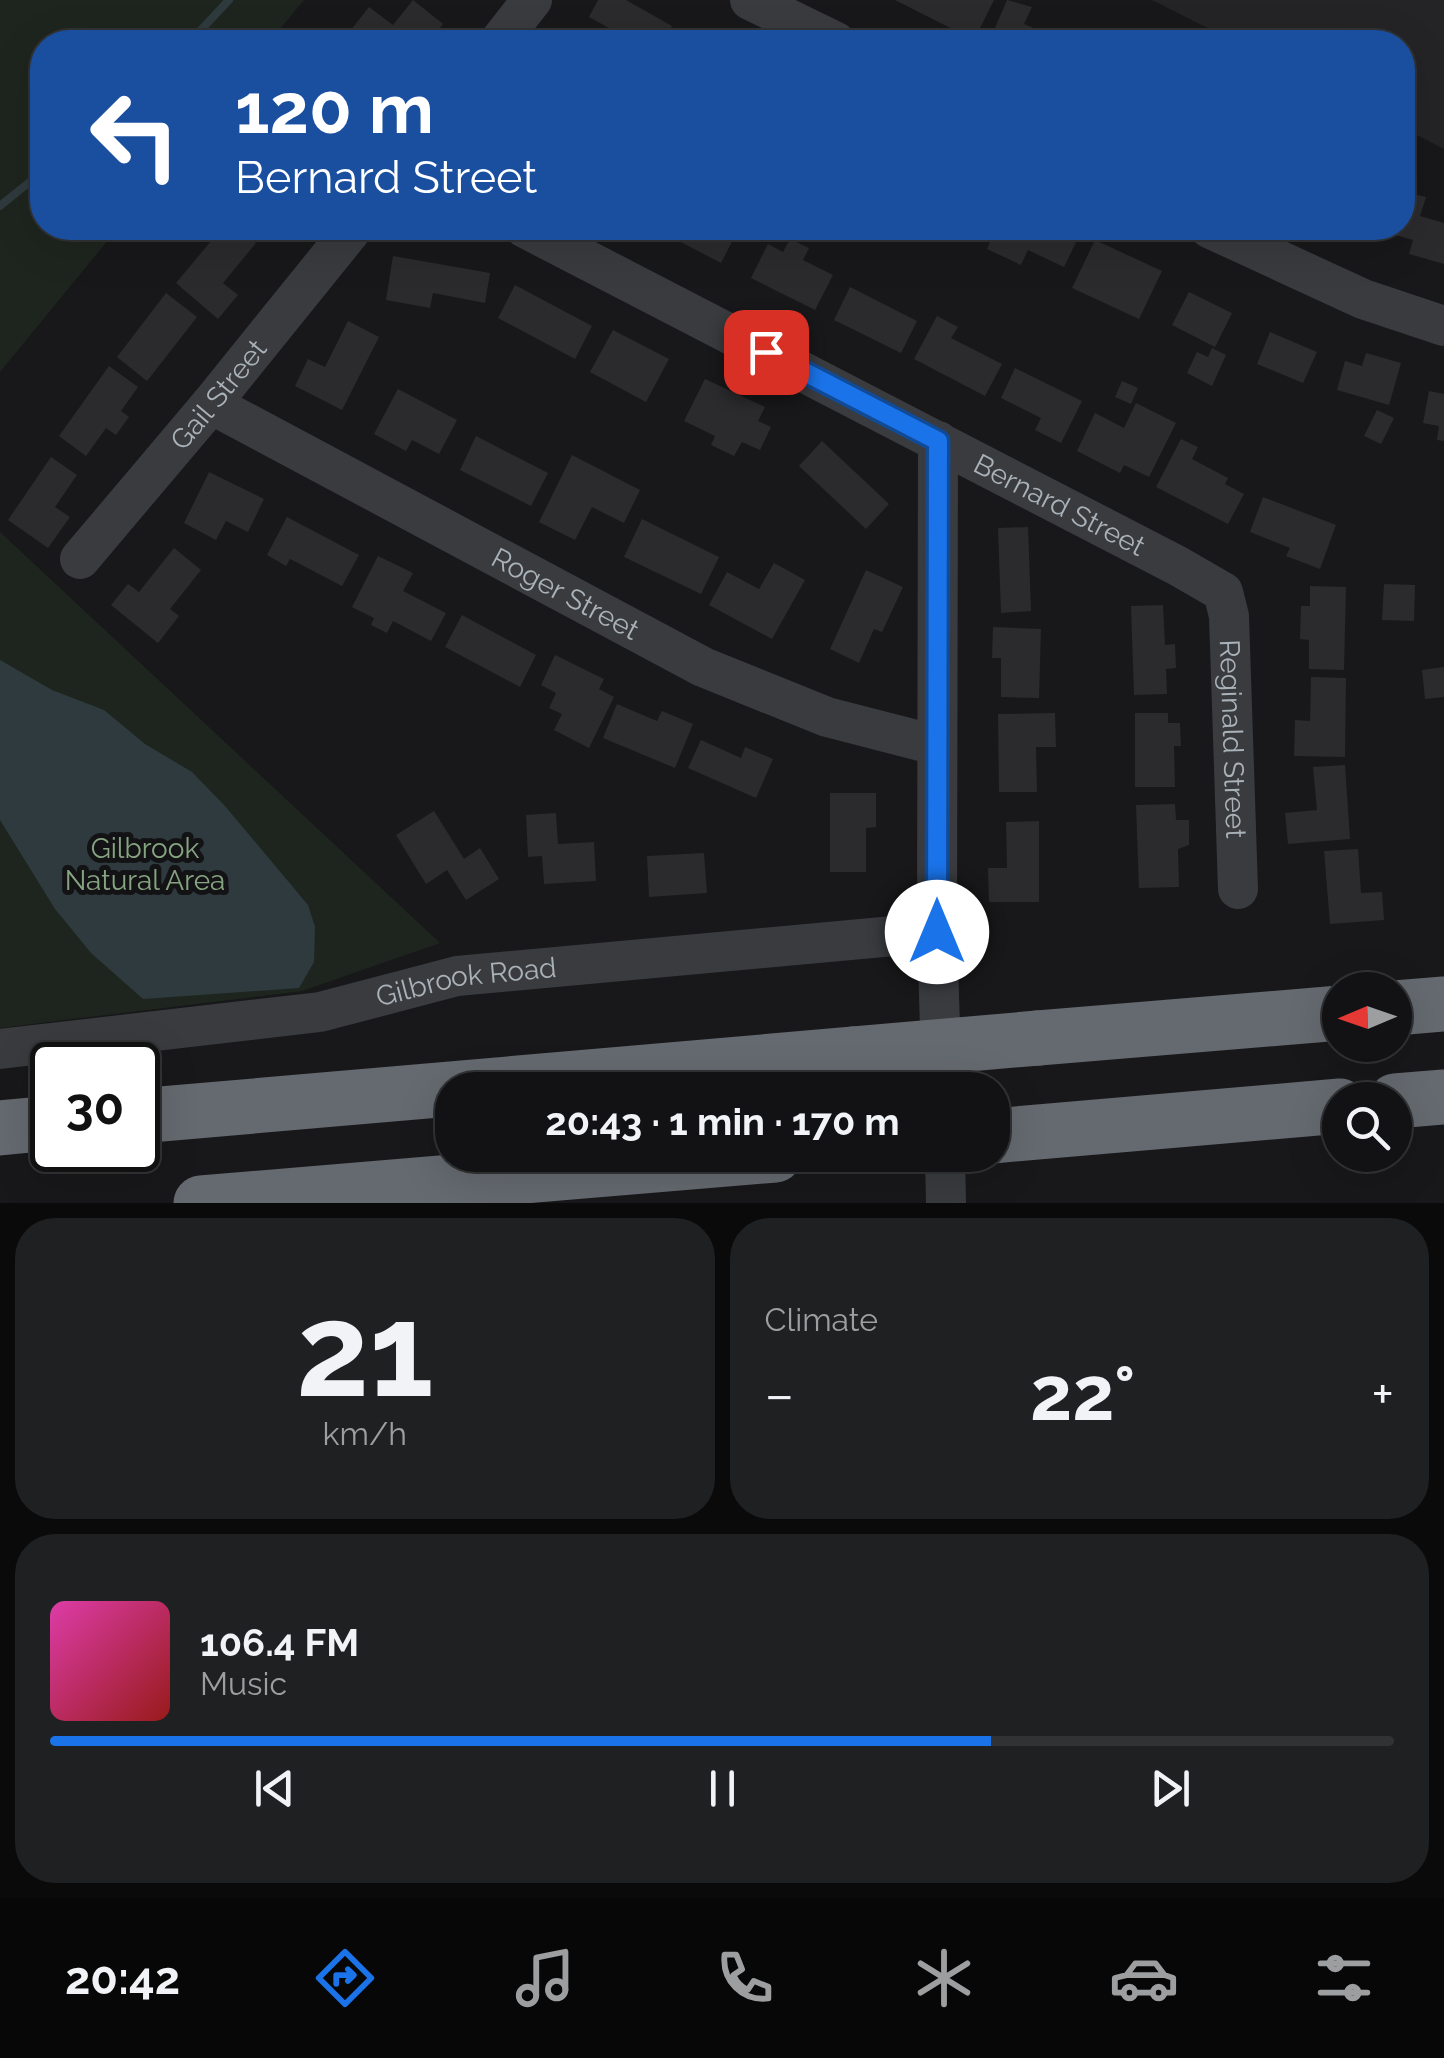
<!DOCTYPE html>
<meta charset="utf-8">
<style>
:root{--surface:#121214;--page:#1f2022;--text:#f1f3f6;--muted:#9c9ea0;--line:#313234;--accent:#1a73e8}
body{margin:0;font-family:Raleway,sans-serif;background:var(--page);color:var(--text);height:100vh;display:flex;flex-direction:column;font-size:38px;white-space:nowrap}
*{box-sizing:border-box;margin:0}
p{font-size:32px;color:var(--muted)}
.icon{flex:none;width:55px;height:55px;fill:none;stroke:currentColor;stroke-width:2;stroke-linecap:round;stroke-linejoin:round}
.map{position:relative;height:1203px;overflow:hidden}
.side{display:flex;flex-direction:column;gap:15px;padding:15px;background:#0a0a0b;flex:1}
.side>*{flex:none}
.guide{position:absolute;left:30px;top:30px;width:1385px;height:210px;border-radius:40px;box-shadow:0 10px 40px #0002,0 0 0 2px var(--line);background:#1a4fa0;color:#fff;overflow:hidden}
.needle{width:65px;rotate:268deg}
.fabs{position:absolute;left:1322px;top:972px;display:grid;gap:20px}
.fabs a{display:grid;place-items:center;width:90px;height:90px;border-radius:50%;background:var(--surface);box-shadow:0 10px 40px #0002,0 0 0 2px var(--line);font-size:50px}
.speed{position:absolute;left:30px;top:1042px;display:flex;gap:20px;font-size:50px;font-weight:700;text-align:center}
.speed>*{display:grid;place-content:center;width:130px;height:130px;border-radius:50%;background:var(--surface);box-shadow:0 10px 40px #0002,0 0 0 2px var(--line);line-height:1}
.speed .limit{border:5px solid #111;border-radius:15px;background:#fff;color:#111}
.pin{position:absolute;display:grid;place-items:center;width:85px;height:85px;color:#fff;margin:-42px;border-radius:20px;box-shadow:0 5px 15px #0006}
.me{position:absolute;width:110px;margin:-55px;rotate:0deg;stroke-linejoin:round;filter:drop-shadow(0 0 8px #0008)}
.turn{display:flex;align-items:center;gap:35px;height:210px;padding:0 40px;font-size:45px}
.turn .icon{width:130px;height:130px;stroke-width:2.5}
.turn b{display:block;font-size:70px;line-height:85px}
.big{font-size:75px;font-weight:700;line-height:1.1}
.side .card{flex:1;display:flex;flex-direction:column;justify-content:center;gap:15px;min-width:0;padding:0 35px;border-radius:40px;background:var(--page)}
.side .dial{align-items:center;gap:0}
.dial b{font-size:130px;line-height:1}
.song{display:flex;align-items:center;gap:30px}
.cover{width:120px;height:120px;border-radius:15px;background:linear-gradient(135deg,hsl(320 70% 55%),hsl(0 70% 35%))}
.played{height:10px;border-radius:5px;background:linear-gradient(90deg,var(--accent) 70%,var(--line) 70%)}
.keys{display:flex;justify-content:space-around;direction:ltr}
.heat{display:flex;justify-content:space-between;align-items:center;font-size:55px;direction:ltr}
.side .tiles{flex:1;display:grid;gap:15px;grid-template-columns:1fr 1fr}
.card:last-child{grid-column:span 2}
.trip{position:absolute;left:435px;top:1072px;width:575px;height:100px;border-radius:40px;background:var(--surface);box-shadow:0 10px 40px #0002,0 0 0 2px var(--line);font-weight:700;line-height:100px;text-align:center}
.tabs{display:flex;height:160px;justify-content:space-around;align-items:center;background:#070708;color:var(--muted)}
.tabs .icon{width:70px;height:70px}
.tabs .selected{color:var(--accent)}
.tabs b{font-size:45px;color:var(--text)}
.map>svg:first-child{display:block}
.built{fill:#242427}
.green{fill:#1e251e}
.water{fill:#2e3a3e}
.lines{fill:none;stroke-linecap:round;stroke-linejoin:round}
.stream{stroke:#2e3a3e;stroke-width:8}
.building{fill:#2b2b2e}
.minor{stroke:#393b3f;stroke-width:40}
.highway{stroke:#656a70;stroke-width:55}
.highway-bridge{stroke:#656a70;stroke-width:55}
.route-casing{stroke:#114b97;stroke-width:25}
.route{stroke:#1a73e8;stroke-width:18}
.labels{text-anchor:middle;stroke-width:10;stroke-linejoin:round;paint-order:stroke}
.street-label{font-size:28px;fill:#aab2b9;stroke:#131315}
.park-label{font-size:28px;fill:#87a482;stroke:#131315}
</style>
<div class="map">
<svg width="1444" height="1203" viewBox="0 0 1444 1203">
<rect width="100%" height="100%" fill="#18181a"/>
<polygon class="built" points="1152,0 1444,0 1444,149 1403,128 1402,42 1235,42"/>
<g class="green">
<polygon points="0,0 304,0 269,42 42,42 42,228 118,228 0,372"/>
<polygon points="0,532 440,943 302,991 0,1028"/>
</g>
<polygon class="water" points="0,660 52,690 104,710 145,744 192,772 225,806 308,905 315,927 314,962 299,988 143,999 91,953 55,909 0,820"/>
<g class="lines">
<g class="stream">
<polyline points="171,42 171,34 199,32 229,0"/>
<polyline points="0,206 42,172"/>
</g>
</g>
<g class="building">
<polygon points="413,0 443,24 429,42 357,42 347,35 369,7 393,25"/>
<polygon points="598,0 626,0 672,26 662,42 634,42 589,17"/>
<polygon points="895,0 994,0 974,40"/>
<polygon points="1007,0 1032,7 1024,24 1066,42 989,42"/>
<polygon points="1402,191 1426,197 1420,216 1444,223 1444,264 1409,254 1413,240 1385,232 1386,228 1402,228"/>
<polygon points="222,228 237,228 256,243 223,283 238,295 218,319 176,283"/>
<polygon points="683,228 739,228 721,263 677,240"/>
<polygon points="996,228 1083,228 1064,267 1028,250 1021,265 987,249"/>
<polygon points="790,239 809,248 803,260 833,275 815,310 751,278 768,244 783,252"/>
<polygon points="1095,240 1162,271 1139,319 1072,288"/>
<polygon points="393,256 490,273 485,303 433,293 430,308 386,300"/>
<polygon points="515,285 592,326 575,359 498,318"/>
<polygon points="850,287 917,321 901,353 834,320"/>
<polygon points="1189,292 1232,313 1215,347 1172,325"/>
<polygon points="166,293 197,317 147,381 117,357"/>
<polygon points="937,316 958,327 951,338 1002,364 985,396 914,359"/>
<polygon points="348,321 379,337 342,410 295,386 308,359 325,367"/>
<polygon points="613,330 669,359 646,402 590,372"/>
<polygon points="1270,332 1317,352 1303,383 1257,364"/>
<polygon points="1212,348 1226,355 1212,386 1187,373 1197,352 1208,357"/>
<polygon points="1366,353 1401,363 1389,405 1337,390 1345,361 1362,366"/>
<polygon points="109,366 138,387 121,411 129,417 116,435 106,428 86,456 59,436"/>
<polygon points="1015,368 1082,401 1061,443 1035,430 1041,418 1001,398"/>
<polygon points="705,379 765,407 758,421 771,427 760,450 742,442 734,456 711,445 715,436 684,421"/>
<polygon points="1122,381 1138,388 1131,404 1115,397"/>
<polygon points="398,389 457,420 439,454 412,440 406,451 374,434"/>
<polygon points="1429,391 1444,394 1444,441 1437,440 1439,426 1423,423"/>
<polygon points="1136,403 1176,423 1149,477 1124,465 1120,473 1077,451 1095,413 1124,428"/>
<polygon points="1377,410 1394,418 1381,444 1364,436"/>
<polygon points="476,436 548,473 531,506 460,470"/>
<polygon points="1181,439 1198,447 1192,459 1228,478 1225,484 1244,494 1228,524 1156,487"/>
<polygon points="822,441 889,504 866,529 799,466"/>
<polygon points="572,455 640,490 624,523 592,507 575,540 539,522"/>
<polygon points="51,457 77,475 55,507 70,517 48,548 8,520"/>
<polygon points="209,472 264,499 248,532 226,521 216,540 184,523"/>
<polygon points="1263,497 1336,525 1320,569 1286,556 1290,548 1250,532"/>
<polygon points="287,517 359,555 342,586 290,559 286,566 267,555"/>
<polygon points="642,519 719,557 701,594 624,557"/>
<polygon points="1028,527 1031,611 1001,613 998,528"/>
<polygon points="174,548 201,570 170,609 179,616 158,643 111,605 128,584 139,592"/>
<polygon points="378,556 413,573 403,591 446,613 431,641 393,621 387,633 371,625 374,618 352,607"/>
<polygon points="774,563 805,580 772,639 709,605 727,572 759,589"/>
<polygon points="866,570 903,587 882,632 874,629 859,663 830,649"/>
<polygon points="1384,584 1415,585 1414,621 1382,620"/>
<polygon points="1310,586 1346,587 1344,670 1309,669 1309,640 1300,639 1301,606 1310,606"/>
<polygon points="1163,605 1165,645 1175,644 1176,668 1166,669 1167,694 1134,695 1131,606"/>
<polygon points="462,615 536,655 520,687 445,647"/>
<polygon points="993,627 1041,629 1039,698 1001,697 1001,658 992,658"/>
<polygon points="555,655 604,679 599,689 614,697 589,748 554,730 562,714 549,708 556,693 541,685"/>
<polygon points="1444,667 1444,697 1425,699 1422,670"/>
<polygon points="1311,677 1346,678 1345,757 1294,756 1295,720 1310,721"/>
<polygon points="617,704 657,721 662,711 693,724 675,768 603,738"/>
<polygon points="1055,713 1056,747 1036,747 1037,792 999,792 998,714"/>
<polygon points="1135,713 1168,713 1168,723 1180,723 1181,746 1174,746 1175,787 1135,787"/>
<polygon points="701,740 741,758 745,747 773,759 756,798 688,768"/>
<polygon points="1345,765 1350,839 1288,844 1285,813 1317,810 1313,767"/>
<polygon points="830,793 876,793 876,827 866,828 866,872 830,872"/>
<polygon points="1175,804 1176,820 1189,820 1189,845 1178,849 1179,887 1139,888 1136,805"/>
<polygon points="434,811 464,859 480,848 499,879 466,900 447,870 426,884 396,835"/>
<polygon points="556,813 558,844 594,842 596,881 544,884 542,856 528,857 526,815"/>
<polygon points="1039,821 1039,902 989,902 988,868 1007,868 1006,822"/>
<polygon points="1358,849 1361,893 1382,892 1384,920 1330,924 1324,851"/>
<polygon points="704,853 707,893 649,897 647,856"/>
</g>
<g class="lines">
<g class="minor">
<polyline points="750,0 836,42"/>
<polyline points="499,42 532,0"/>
<path id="s1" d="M525 228 1178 566 1223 592 1229 616 1238 889"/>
<polyline points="1209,228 1363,299 1444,326"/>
<path id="s2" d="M211 404 703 667 827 717 936 745"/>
<polyline points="938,441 937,932 942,1090"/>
<path id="s3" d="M80 559 211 404 353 228"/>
<path id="s4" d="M0 1049 320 1012 457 976 937 932"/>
<polyline points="945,1155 946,1203"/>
</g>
<g class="highway">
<polyline points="1395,1008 1444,1004"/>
<polyline points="1038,1038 1340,1013"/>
<polyline points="1395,1101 1444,1097"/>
<polyline points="138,1116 854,1054"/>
<polyline points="0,1128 52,1123"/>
<polyline points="992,1136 1340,1106"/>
<polyline points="201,1203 775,1155"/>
</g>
<polyline class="highway-bridge" points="854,1054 1038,1038"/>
</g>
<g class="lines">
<g class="route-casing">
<polyline id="route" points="766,352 938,441 937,932"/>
</g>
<use href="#route" class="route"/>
</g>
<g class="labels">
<g class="street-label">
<text dy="10" stroke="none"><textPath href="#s3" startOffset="215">Gail Street</textPath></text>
<text dy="10" stroke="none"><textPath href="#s1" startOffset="602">Bernard Street</textPath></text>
<text dy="10" stroke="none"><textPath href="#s2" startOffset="402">Roger Street</textPath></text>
<text dy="10" stroke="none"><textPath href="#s1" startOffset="935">Reginald Street</textPath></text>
<text dy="10" stroke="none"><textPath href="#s4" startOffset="472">Gilbrook Road</textPath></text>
</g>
<g class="park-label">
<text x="145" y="858">Gilbrook<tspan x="145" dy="32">Natural Area</tspan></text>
</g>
</g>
</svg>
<div class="fabs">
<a><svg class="needle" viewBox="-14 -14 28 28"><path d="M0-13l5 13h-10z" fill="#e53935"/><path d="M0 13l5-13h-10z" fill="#9c9ea0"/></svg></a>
<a><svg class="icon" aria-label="search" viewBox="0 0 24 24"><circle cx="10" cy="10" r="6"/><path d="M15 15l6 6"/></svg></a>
</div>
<div class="speed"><div class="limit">30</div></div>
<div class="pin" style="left:766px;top:352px;background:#d93025"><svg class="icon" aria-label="arrive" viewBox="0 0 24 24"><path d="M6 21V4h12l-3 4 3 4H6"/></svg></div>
<svg class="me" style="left:937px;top:932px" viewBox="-20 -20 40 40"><circle r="19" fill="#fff"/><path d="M0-13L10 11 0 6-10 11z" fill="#1a73e8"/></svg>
<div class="trip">20:43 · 1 min · 170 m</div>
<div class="guide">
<div class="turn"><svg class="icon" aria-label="left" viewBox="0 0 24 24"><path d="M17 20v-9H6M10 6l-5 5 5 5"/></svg><div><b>120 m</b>Bernard Street</div></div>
</div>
</div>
<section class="side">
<div class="tiles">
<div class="card dial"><b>21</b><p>km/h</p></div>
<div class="card"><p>Climate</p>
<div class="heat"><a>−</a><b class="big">22°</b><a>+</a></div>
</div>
<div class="card">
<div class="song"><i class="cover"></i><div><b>106.4 FM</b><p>Music</p></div></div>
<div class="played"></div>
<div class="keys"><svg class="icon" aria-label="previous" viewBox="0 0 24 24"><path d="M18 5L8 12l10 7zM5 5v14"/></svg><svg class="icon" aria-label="pause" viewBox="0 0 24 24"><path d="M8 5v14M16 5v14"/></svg><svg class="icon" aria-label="next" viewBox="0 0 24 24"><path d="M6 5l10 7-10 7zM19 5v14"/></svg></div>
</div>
</div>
</section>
<nav class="tabs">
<b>20:42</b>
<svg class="icon selected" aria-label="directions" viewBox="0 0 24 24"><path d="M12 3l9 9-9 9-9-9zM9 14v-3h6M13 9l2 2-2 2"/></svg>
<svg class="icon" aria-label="music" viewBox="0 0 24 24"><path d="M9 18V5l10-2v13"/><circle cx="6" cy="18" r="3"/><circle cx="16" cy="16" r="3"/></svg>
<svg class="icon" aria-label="phone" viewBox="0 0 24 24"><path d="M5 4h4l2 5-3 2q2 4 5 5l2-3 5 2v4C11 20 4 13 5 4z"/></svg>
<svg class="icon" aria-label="climate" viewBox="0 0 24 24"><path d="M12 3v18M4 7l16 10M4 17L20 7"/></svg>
<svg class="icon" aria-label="car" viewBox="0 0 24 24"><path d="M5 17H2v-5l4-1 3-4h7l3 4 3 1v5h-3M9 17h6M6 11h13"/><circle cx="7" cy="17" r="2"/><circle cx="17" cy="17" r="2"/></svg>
<svg class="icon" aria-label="filters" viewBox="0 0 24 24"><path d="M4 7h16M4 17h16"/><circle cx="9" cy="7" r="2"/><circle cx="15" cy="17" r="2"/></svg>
</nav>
